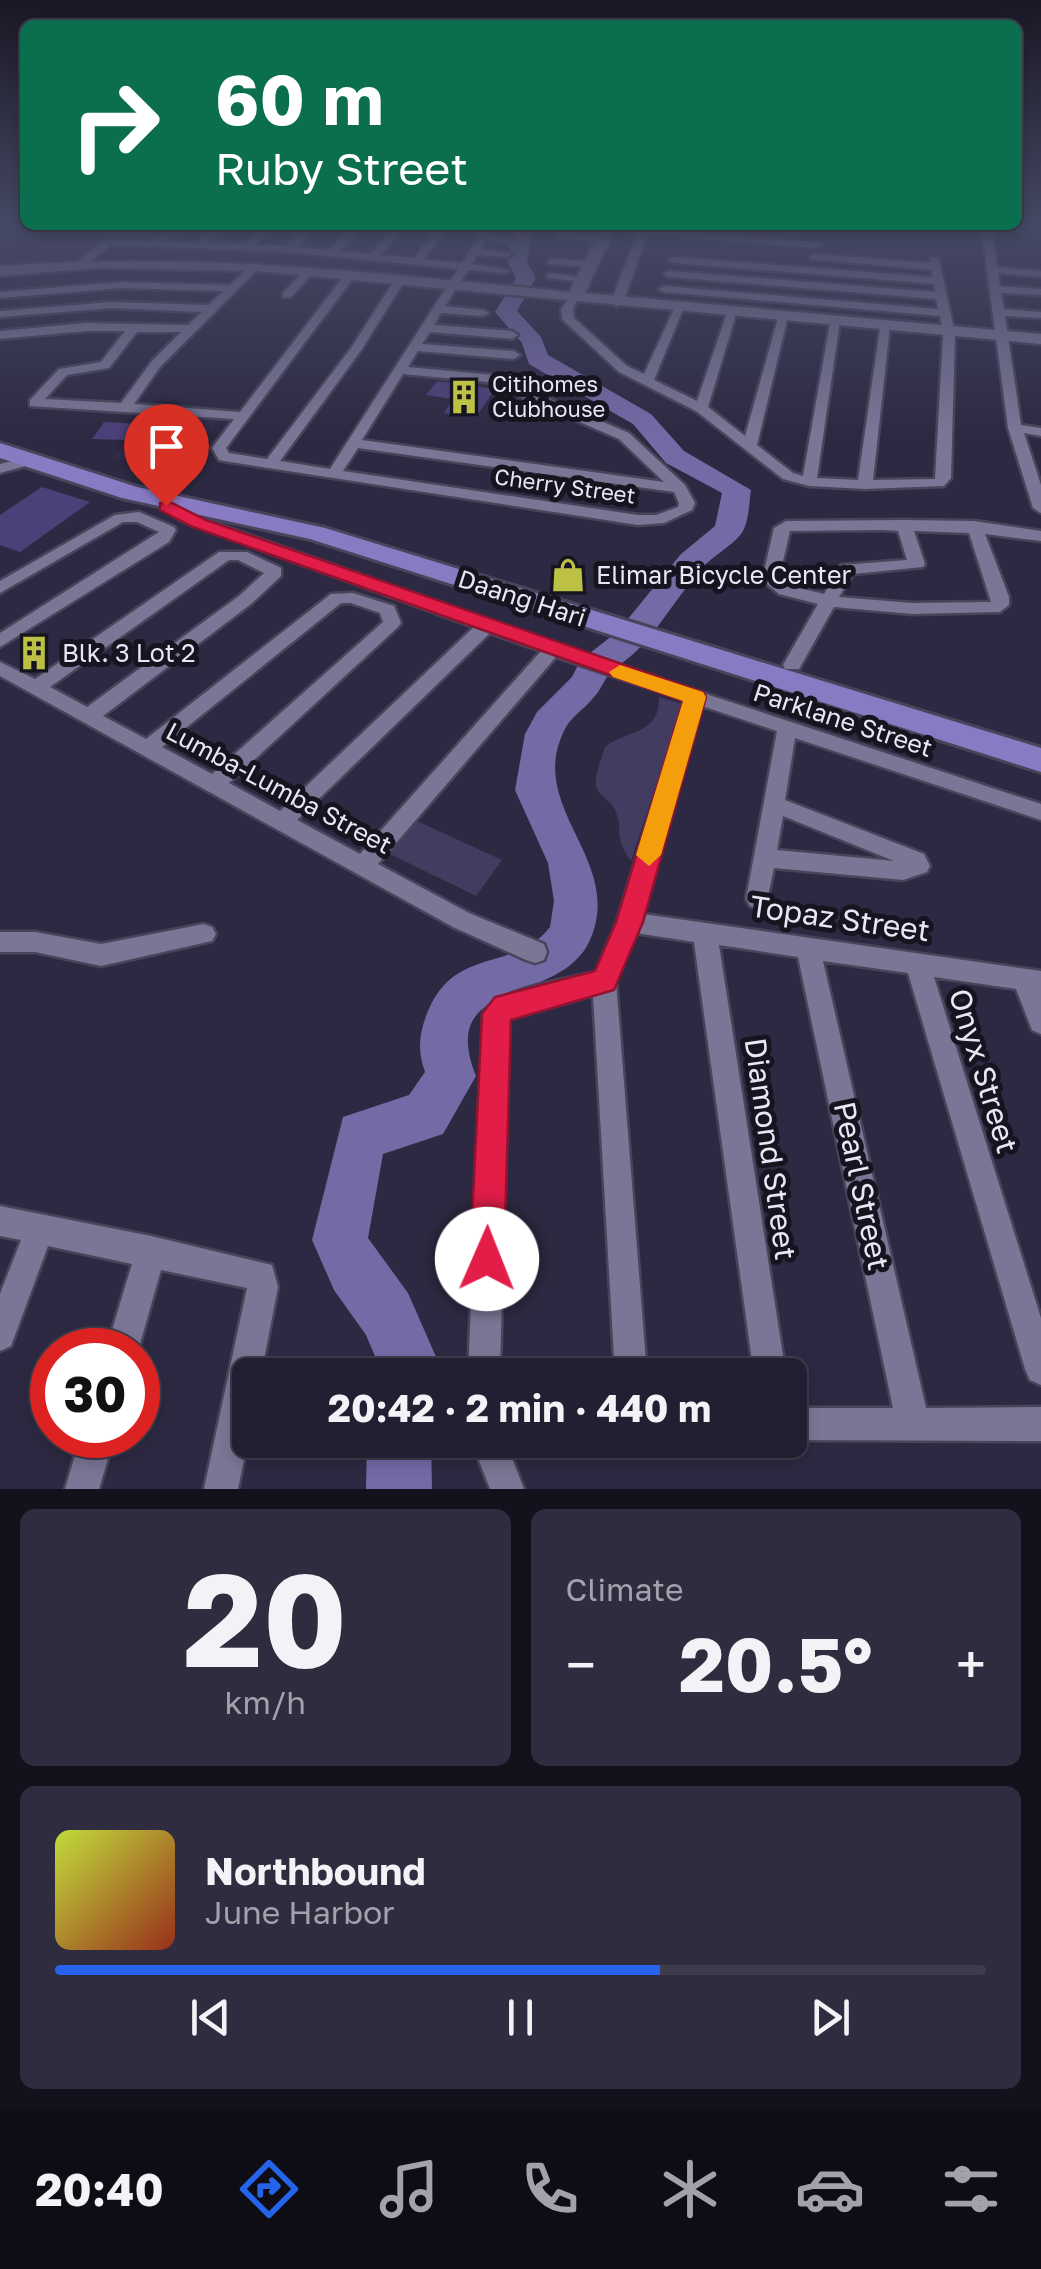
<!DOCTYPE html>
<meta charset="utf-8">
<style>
:root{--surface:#221f32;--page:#2e2c3e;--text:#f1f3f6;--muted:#a2a2ac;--line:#3f3d4d;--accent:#2563eb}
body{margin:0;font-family:"Golos Text",sans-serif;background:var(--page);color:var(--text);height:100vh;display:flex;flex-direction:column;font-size:38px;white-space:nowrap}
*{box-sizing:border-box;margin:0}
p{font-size:32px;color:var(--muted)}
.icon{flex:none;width:55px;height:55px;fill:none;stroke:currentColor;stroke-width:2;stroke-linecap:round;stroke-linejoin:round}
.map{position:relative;height:1489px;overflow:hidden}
.panel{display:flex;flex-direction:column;gap:20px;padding:20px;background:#13111c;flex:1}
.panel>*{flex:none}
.hud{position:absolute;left:20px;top:20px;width:1002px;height:210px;border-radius:15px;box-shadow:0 5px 15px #0003,0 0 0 2px var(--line);background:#0b6e4f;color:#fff;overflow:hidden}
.speed{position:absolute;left:30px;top:1328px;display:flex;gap:20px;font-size:50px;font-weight:700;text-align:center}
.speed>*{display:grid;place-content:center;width:130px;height:130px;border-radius:50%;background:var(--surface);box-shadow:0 5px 15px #0003,0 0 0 2px var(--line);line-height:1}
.speed .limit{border:15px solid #d22;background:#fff;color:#111}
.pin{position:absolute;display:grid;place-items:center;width:85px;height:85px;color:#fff;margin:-102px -42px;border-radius:50% 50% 50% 0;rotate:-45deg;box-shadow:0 0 10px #0007}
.pin .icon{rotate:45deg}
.me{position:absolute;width:110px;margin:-55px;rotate:1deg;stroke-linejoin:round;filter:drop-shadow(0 0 8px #0008)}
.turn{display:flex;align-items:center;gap:35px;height:210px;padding:0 30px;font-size:45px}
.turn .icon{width:130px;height:130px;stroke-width:2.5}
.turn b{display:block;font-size:70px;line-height:85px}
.big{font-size:75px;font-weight:700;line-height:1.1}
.panel .card{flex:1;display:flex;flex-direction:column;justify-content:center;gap:15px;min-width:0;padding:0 35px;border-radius:15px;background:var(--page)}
.panel .dial{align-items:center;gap:0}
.dial b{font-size:130px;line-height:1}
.song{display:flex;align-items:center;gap:30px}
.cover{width:120px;height:120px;border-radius:15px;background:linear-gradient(135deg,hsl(70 70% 55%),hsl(10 70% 35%))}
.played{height:10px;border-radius:5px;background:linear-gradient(90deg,var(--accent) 65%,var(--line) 65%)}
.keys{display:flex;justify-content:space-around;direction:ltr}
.heat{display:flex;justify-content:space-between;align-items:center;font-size:55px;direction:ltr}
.panel .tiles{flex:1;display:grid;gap:20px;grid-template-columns:1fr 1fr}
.card:last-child{grid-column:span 2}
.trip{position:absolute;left:232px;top:1358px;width:575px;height:100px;border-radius:15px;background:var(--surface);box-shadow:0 5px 15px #0003,0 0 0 2px var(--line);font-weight:700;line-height:100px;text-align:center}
.menu{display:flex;height:160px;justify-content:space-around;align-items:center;background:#0e0c14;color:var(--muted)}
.menu .icon{width:70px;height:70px}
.menu .on{color:var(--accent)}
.menu b{font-size:45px;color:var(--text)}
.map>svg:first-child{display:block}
.built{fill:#332d4d}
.green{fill:#423c60}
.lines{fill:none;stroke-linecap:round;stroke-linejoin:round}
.river{fill:#746aa6;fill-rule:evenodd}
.building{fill:#4c4079}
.street-casing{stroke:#48445a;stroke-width:5}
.secondary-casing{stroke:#48445a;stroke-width:5}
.primary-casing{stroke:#48445a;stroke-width:6}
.street{fill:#7a7695;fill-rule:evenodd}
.secondary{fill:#7a7695;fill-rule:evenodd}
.primary{fill:#887bc4;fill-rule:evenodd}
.route{fill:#e11d48;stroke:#92132f;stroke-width:2.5}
.slow{fill:#f59e0b}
.labels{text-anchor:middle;stroke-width:10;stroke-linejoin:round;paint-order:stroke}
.far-poi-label{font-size:22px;fill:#e8e6f7;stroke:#15141f;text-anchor:start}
.far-street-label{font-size:22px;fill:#e8e6f7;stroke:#15141f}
.poi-label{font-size:25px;fill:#e8e6f7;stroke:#15141f;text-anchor:start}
.street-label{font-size:25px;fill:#e8e6f7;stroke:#15141f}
.near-street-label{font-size:30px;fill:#e8e6f7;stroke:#15141f}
</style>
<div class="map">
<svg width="1041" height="1489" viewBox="0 0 1041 1489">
<rect width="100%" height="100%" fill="#2d2942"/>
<g class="built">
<polygon points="0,225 177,225 156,242 109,238 70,264 0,269"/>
<polygon points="149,412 223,415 179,476 113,458"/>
</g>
<g class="green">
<path d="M659 697 682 704 631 861C611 832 625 831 615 810 611 800 598 796 596 786 594 775 602 758 605 747 628 729 660 735 659 697Z"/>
<polygon points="417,821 502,860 476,896 390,854"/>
</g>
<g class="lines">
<g class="river">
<path d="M515 225H533L527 262 536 278 517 311 541 337 548 355 651 414 684 451 751 490C749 503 749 524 741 534 731 547 712 556 701 569 681 592 665 619 645 642 635 654 623 662 611 672 604 679 601 690 594 697 585 709 570 717 564 731 526 809 625 860 590 940 560 1008 435 974 476 1076L443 1134 383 1154 368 1238 408 1293 444 1375H383L366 1335 334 1290 312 1240 343 1117 409 1095 425 1072C417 1050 419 1033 428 1011 456 945 514 973 550 927L554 901 548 863 515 790 525 734 537 712 572 677 580 661 618 631 681 554 715 526 722 493 666 463 633 424 529 364 522 343 495 312 516 278 507 262Z"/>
<polygon points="367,1440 431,1440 432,1489 366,1489"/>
</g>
</g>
<g class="building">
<polygon points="437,381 494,389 495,389 476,417 444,413 453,399 426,395"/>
<polygon points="104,422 138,424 126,440 92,439"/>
<polygon points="42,487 90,502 20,552 0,545 0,515"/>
</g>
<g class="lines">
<g class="street-casing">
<g id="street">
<path d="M175 225H186L166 241 196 242 218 225H229L208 243 244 244 265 225H276L255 245 286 246 307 225H318L297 247 329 250 353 225H363L340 251 371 254 396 225H406L381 255 414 258 440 225H450L424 259 462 263 486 225H496L490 235 514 239 509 242 486 240 481 249 513 254 508 257 477 255 472 264 510 270 505 273 468 270 445 306 483 310 489 313 483 316 441 313 434 325 512 331 518 335 512 339 430 332 422 344 514 351 520 355 514 359 418 351 408 367 494 375 629 433 685 485 695 503 692 510 664 523 638 525 224 461 219 460 212 448 234 419 30 406V400L59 369 101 362 125 331H86L0 339V331L86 323 188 325 202 312 112 308 0 317V311L112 302 209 305 223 291 121 288 0 298V292L121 282 230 285 251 264H259V268L160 367 134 404 240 412 346 273H354V277L226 448 229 453 267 459 351 348 396 278H404L405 280 362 349 280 461 330 469 458 269 289 252 111 245 83 267 74 265 105 240 154 241ZM137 332H181L152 361 121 403 45 399 67 375 109 368ZM403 374 487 382 619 439 664 482 362 440ZM358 448 674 492 679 503 678 507 656 515H638L343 471Z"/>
<polygon points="981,225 991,225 997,267 1041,271 1041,277 998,273 1000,286 1041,289 1041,295 1001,293 1004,309 1041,312 1041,318 1005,316 1021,425 1041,428 1041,436 1024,433 1041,485 1041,513 1033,508 1008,428"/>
<polygon points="606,226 817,242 822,245 817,248 647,234 623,303 617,306 611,303 637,233 609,231"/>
<polygon points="560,232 603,236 608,239 603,242 556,237"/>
<polygon points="815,254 930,263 930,257 939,259 955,334 951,478 944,486 865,489 809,486 783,479 696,411 619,372 562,319 561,309 570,297 578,297 573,309 574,318 627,366 644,374 674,309 684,307 654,380 697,401 727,313 737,311 708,407 745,436 778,318 788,316 757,445 793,473 803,476 830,323 840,321 817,478 858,480 880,328 890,326 873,480 935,479 943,334 940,316 664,292 658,289 664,286 938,309 936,299 669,277 664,274 669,271 935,292 934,284 674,263 669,260 674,257 932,277 931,270 811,259 810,257"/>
<polygon points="552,259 591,261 596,264 591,267 548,264 548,260"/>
<polygon points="306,269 315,271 291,297 283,297 283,293"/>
<polygon points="551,273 589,279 584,282 547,278 547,274"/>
<polygon points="32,456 37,457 37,463 0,473 0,464"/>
<path d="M159 495 192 515 584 654 1041 804V820L795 738 785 800 924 854 930 866 927 872 903 880 774 868 766 906 758 909 750 906 746 899 777 731 702 706 643 914 1041 971V1034L1032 1030 1016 989 934 977 1041 1318V1385L1030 1380 1025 1369 908 973 823 961 926 1408 1041 1407V1441L786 1440H790V1408H893L798 957 719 945 786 1375H754L694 942 636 933 616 981 647 1375H615L593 995 509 1019 500 1375H468L483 1014C495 989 569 979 596 972L617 922 684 700 556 657 378 864 469 913 544 944 547 952 544 960 535 963 526 960 453 927 0 676V662L35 679 219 552H247L281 568V576L251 604 103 716 146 739 331 594 353 593 394 606 401 623 398 627 229 783 280 811 474 627 182 521 154 503V497ZM229 560H238L264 573 239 596 87 707 50 687ZM341 603H351L380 613 383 622 212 774 162 747ZM490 633 541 651 360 854 297 820ZM783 816 894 861 777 850Z"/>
<polygon points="139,512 174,527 176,530 169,542 0,647 0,633 159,532 137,522 123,522 0,593 0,581 115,515"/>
<path d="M904 520 974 521 1041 531V541L985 534 1009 597V605L1000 612 912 614 834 607 799 669H785L783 665 818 604 779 594 762 580 774 528 786 521ZM882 530 898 531 907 560 841 565 824 594 791 586 779 578 790 531ZM914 531 969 533 991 602 912 603 839 597 853 574 923 567 925 564Z"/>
<polygon points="204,924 212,927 216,934 212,941 101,966 35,952 0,952 0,932 35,932 101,944"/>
<polygon points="0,1206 151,1236 272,1265 278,1287 261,1375 250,1375 250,1430 238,1489 204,1489 247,1288 161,1270 138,1351 106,1350 132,1264 48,1246 11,1346 0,1351 0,1294 21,1240 0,1236"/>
<polygon points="81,1435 115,1435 99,1489 65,1489"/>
<polygon points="471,1440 505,1440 524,1489 490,1489"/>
</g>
</g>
<g class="secondary-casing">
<path id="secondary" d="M603 225H617L585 293 1041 334V344L255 271 99 268 0 276V266C191 251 379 273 569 292Z"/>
</g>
<g class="primary-casing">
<polygon id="primary" points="0,443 137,487 325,528 1041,748 1041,772 310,539 122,498 0,458"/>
</g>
<use href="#street" class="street"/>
<use href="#secondary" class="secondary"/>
<use href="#primary" class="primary"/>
</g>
<linearGradient id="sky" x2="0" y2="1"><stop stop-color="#191724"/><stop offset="0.52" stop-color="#464965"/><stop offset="1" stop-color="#464965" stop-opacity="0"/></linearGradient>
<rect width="1041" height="433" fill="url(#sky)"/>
<polygon class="route" points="160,503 172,503 206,520 703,692 706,697 643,922 614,990 511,1020 504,1259 499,1271 487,1276 475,1271 470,1259 482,1014 495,997 595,971 616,922 683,701 193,527 160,510"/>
<polygon class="slow" points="620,665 703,692 706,697 661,855 649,866 636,855 683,701 613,677 609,672"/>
<defs>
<g id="building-bare" transform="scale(2.7)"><path d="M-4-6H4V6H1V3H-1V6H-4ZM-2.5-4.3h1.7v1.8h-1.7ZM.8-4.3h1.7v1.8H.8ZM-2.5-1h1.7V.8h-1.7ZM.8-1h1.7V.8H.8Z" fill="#bcc044" stroke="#15141f" stroke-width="2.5" paint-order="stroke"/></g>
<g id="shop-bare" transform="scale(2.7)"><path d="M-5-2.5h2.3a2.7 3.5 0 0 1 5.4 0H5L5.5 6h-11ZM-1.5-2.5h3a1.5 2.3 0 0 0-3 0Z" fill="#bcc044" stroke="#15141f" stroke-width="2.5" paint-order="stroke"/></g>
</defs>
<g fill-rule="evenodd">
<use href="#building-bare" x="464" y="397"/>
<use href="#shop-bare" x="568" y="575"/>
<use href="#building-bare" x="34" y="653"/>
</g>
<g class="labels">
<g class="far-poi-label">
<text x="492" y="392">Citihomes<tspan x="492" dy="25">Clubhouse</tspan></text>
</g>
<g class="far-street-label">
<text transform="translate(565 486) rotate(8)" y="8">Cherry Street</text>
</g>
<g class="poi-label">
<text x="596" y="584">Elimar Bicycle Center</text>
<text x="62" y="662">Blk. 3 Lot 2</text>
</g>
<g class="street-label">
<text transform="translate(522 598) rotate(18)" y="9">Daang Hari</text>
<text transform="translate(843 720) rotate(18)" y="9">Parklane Street</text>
<text transform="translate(279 788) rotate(28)" y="9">Lumba-Lumba Street</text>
</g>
<g class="near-street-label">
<text transform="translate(840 919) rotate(8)" y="10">Topaz Street</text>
<text transform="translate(983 1071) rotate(73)" y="10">Onyx Street</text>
<text transform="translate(770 1149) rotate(82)" y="10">Diamond Street</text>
<text transform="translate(861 1186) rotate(78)" y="10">Pearl Street</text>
</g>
</g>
</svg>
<div class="speed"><div class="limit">30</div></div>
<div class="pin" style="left:166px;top:506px;background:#d93025"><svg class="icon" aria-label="arrive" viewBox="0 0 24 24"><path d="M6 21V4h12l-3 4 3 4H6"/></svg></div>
<svg class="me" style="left:487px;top:1259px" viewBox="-20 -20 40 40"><circle r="19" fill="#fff"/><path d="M0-13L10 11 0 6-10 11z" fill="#e11d48"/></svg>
<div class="trip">20:42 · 2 min · 440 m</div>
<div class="hud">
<div class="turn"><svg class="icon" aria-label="right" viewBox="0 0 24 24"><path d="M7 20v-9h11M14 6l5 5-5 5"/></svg><div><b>60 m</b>Ruby Street</div></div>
</div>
</div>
<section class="panel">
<div class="tiles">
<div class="card dial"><b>20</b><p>km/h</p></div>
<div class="card"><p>Climate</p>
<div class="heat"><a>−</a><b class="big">20.5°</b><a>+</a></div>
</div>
<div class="card">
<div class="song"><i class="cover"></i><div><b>Northbound</b><p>June Harbor</p></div></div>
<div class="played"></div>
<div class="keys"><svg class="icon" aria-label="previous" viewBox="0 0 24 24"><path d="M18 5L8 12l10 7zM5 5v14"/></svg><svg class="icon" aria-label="pause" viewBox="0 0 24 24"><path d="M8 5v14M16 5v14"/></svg><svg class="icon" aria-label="next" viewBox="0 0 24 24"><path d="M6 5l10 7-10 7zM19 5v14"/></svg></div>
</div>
</div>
</section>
<nav class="menu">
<b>20:40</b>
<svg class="icon on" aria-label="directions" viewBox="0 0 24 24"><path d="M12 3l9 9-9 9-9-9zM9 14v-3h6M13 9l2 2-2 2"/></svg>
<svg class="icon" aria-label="music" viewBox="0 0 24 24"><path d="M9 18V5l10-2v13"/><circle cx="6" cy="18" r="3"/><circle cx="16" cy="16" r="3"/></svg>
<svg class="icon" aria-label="phone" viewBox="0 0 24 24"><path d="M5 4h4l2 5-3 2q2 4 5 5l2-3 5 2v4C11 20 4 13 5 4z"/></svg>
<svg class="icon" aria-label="climate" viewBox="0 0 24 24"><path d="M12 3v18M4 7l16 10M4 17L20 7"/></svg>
<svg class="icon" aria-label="car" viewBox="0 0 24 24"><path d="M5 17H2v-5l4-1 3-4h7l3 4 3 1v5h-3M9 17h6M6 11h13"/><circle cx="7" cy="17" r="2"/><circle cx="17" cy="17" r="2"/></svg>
<svg class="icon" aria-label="filters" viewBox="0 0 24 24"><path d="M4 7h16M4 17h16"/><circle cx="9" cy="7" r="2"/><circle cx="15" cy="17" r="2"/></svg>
</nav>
